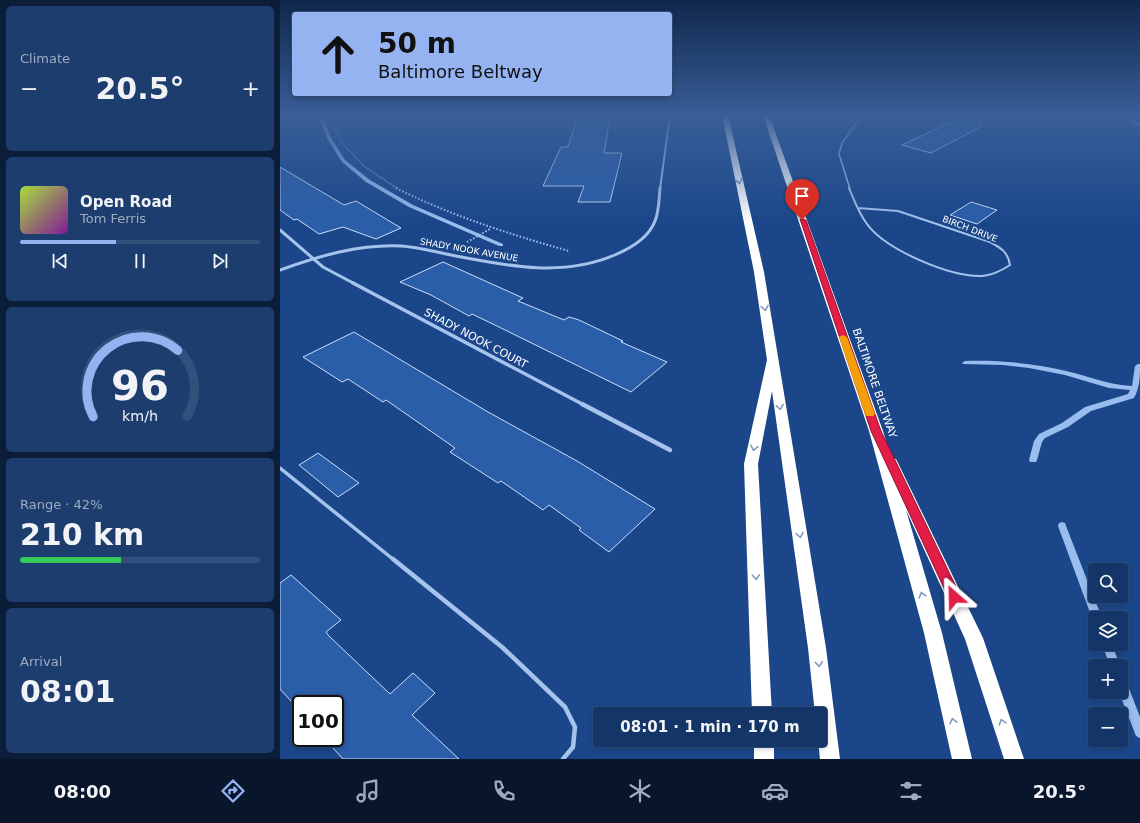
<!DOCTYPE html>
<meta charset="utf-8">
<style>
:root{--surface:#143568;--page:#1d3d6e;--text:#f1f3f6;--muted:#9dabc0;--line:#33507c;--accent:#95b2f1}
body{margin:0;font-family:"DejaVu Sans",sans-serif;background:var(--page);color:var(--text);height:100vh;display:flex;flex-direction:column;font-size:15px;white-space:nowrap}
*{box-sizing:border-box;margin:0}
p{font-size:13px;color:var(--muted)}
.icon{flex:none;width:22px;height:22px;fill:none;stroke:currentColor;stroke-width:2;stroke-linecap:round;stroke-linejoin:round}
.map{position:relative;flex:1;overflow:hidden}
.sheet{display:flex;flex-direction:column;gap:6px;padding:6px;background:#0b1d39;width:280px}
.sheet>*{flex:none}
.top-card{position:absolute;left:12px;top:12px;width:380px;height:84px;border-radius:4px;box-shadow:0 2px 6px #0003,0 0 0 1px var(--line);background:#95b2f1;color:#111;overflow:hidden}
.tools{position:absolute;left:808px;top:563px;display:grid;gap:8px}
.tools a{display:grid;place-items:center;width:40px;height:40px;border-radius:4px;background:var(--surface);box-shadow:0 2px 6px #0003,0 0 0 1px var(--line);font-size:20px}
.speed{position:absolute;left:12px;top:695px;display:flex;gap:8px;font-size:20px;font-weight:700;text-align:center}
.speed>*{display:grid;place-content:center;width:52px;height:52px;border-radius:50%;background:var(--surface);box-shadow:0 2px 6px #0003,0 0 0 1px var(--line);line-height:1}
.speed .limit{border:2px solid #111;border-radius:6px;background:#fff;color:#111}
.pin{position:absolute;display:grid;place-items:center;width:34px;height:34px;color:#fff;margin:-41px -17px;border-radius:50% 50% 50% 0;rotate:-45deg;box-shadow:0 0 4px #0007}
.pin .icon{rotate:45deg}
.me{position:absolute;width:44px;margin:-22px;rotate:335deg;stroke-linejoin:round;filter:drop-shadow(0 0 3px #0008)}
.turn{display:flex;align-items:center;gap:14px;height:84px;padding:0 20px;font-size:18px}
.turn .icon{width:52px;height:52px;stroke-width:2.5}
.turn b{display:block;font-size:28px;line-height:34px}
.big{font-size:30px;font-weight:700;line-height:1.1}
.sheet .widget{flex:1;display:flex;flex-direction:column;justify-content:center;gap:6px;min-width:0;padding:0 14px;border-radius:6px;background:var(--page)}
.sheet .dial{align-items:center;gap:0}
.dial svg{height:104px;overflow:visible;fill:none;stroke:var(--line);stroke-width:7;stroke-linecap:round;text-anchor:middle}
.dial text{fill:var(--text);stroke:none}
.song{display:flex;align-items:center;gap:12px}
.cover{width:48px;height:48px;border-radius:6px;background:linear-gradient(135deg,hsl(80 70% 55%),hsl(290 70% 35%))}
.played{height:4px;border-radius:2px;background:linear-gradient(90deg,var(--accent) 40%,var(--line) 40%)}
.keys{display:flex;justify-content:space-around;direction:ltr}
.heat{display:flex;justify-content:space-between;align-items:center;font-size:22px;direction:ltr}
.charge{height:6px;border-radius:3px;background:linear-gradient(90deg,#34c759 42%,var(--line) 0)}
.trip{position:absolute;left:313px;top:707px;width:234px;height:40px;border-radius:4px;background:var(--surface);box-shadow:0 2px 6px #0003,0 0 0 1px var(--line);font-weight:700;line-height:40px;text-align:center}
.tabs{display:flex;height:64px;justify-content:space-around;align-items:center;background:#08152a;color:var(--muted)}
.tabs .icon{width:28px;height:28px}
.tabs .selected{color:var(--accent)}
.tabs b{font-size:18px;color:var(--text)}
main{display:flex;flex:1;min-height:0}
.map>svg:first-child{display:block}
.lines{fill:none;stroke-linecap:round;stroke-linejoin:round}
.stream{fill:#99bdef;fill-rule:evenodd}
.building{fill:#2a5ea9;stroke:#cbdef9}
.path-far1{stroke:#a6c3ed;stroke-width:1.5;stroke-dasharray:1 1.5;stroke-linecap:butt}
.path{stroke:#a6c3ed;stroke-width:2;stroke-dasharray:1.5 2;stroke-linecap:butt}
.lane-far3{stroke:#a6c3ed;stroke-width:1.5}
.lane-far2{stroke:#a6c3ed;stroke-width:2}
.lane-far1{stroke:#a6c3ed;stroke-width:3.5}
.lane{stroke:#a6c3ed;stroke-width:4.5}
.street-far3{stroke:#a6c3ed;stroke-width:2}
.street-far2{stroke:#a6c3ed;stroke-width:3}
.street-far1{stroke:#a6c3ed;stroke-width:3.5}
.street{stroke:#a6c3ed;stroke-width:4.5}
.highway{fill:#fff;fill-rule:evenodd}
.oneway{stroke:#829abf}
.route{fill:#e11d48;stroke:#92132f}
.slow{fill:#f59e0b}
.labels{text-anchor:middle;stroke-width:4;stroke-linejoin:round;paint-order:stroke}
.far-street-label{font-size:9px;fill:#fff;stroke:#1b478a}
.street-label{font-size:11px;fill:#fff;stroke:#1b478a}
</style>
<main>
<section class="sheet">
<div class="widget"><p>Climate</p>
<div class="heat"><a>−</a><b class="big">20.5°</b><a>+</a></div>
</div>
<div class="widget">
<div class="song"><i class="cover"></i><div><b>Open Road</b><p>Tom Ferris</p></div></div>
<div class="played"></div>
<div class="keys"><svg class="icon" aria-label="previous" viewBox="0 0 24 24"><path d="M18 5L8 12l10 7zM5 5v14"/></svg><svg class="icon" aria-label="pause" viewBox="0 0 24 24"><path d="M8 5v14M16 5v14"/></svg><svg class="icon" aria-label="next" viewBox="0 0 24 24"><path d="M6 5l10 7-10 7zM19 5v14"/></svg></div>
</div>
<div class="widget dial"><svg viewBox="0 0 100 80">
<path d="M14 69A42 42 0 1 1 86 69"/>
<path d="M14 69A42 42 0 0 1 79 18" stroke="#95b2f1"/>
<text x="50" y="56" font-size="32" font-weight="700">96</text>
<text x="50" y="72" font-size="11">km/h</text>
</svg></div>
<div class="widget"><p>Range · 42%</p><b class="big">210 km</b><div class="charge"></div></div>
<div class="widget"><p>Arrival</p><b class="big">08:01</b></div>
</section>
<div class="map">
<svg width="860" height="759" viewBox="0 0 860 759">
<rect width="100%" height="100%" fill="#1b478a"/>
<g class="lines">
<g class="stream">
<polygon points="38,115 42,115 51,138 65,160 90,180 133,205 223,244 223,246 219,246 129,207 86,182 62,162 47,138"/>
<polygon points="841,115 845,115 860,124 860,127"/>
<path d="M685 361C719 360 753 363 786 371 808 376 829 385 852 386L855 366 858 364H860C860 377 860 387 854 398L811 411 788 427 765 438 762 442 757 460 756 462H750L749 460 754 441 759 434 782 423 805 407 848 394 850 390 829 388 785 375 749 368 723 365 683 364 682 363Z"/>
<polygon points="782,522 785,523 786,526 822,618 815,618 815,622 813,621 812,618 778,526 779,523"/>
<polygon points="822,644 832,644 840,666 830,666"/>
<polygon points="841,677 845,678 860,717 860,738 856,736 839,692 841,692"/>
</g>
</g>
<g class="building">
<polygon points="686,115 697,115 702,126 651,153 622,145"/>
<polygon points="297,118 330,118 324,153 342,153 330,202 298,202 304,186 263,186 281,147 288,147"/>
<polygon points="0,167 64,205 76,201 121,228 96,239 63,227 39,234 17,219 14,220 0,210"/>
<polygon points="691,202 717,210 697,224 670,215"/>
<polygon points="163,262 243,298 238,301 284,320 289,317 299,320 343,341 341,342 387,362 351,392 219,327 192,314 189,316 151,295 120,282"/>
<polygon points="74,332 208,412 297,461 375,509 329,552 299,530 301,528 269,505 263,510 221,481 218,483 170,452 175,448 106,400 103,402 68,379 62,382 23,357"/>
<polygon points="38,453 79,483 58,497 19,465"/>
<polygon points="11,575 61,620 46,632 49,636 110,694 133,673 155,693 132,715 179,759 63,759 44,738 55,738 55,704 21,704 21,712 0,689 0,583"/>
</g>
<g class="lines">
<polyline class="path-far1" points="48,115 62,143 85,167 118,189"/>
<g class="path">
<path d="M116 188C172 216 229 234 289 251"/>
<polyline points="187,242 210,229"/>
</g>
<polyline class="lane-far3" points="570,189 559,154 562,143 582,115"/>
<path class="lane-far2" d="M569 188C574 200 579 214 587 224 606 250 670 277 702 276 713 275 721 271 730 265 728 252 721 248 710 242L618 211 578 208"/>
<polyline class="lane-far1" points="0,468 114,560"/>
<polyline class="lane" points="113,559 222,647 285,707 295,727 293,747 283,759"/>
<polyline class="street-far3" points="380,189 390,115"/>
<g class="street-far2">
<polyline points="0,230 43,267 75,284"/>
<path d="M0 270C39 256 79 244 121 246 138 247 155 252 171 255 227 266 284 278 337 254 353 247 369 237 375 221 379 212 379 199 380 188"/>
</g>
<polyline class="street-far1" points="73,283 304,405"/>
<polyline class="street" points="302,404 390,450"/>
<g class="highway">
<polygon points="442,115 448,115 484,272 546,648 560,759 540,759 538,740 540,740 540,714 535,714 528,648 492,391 478,464 492,714 472,714 464,464 487,360 474,272"/>
<polygon points="483,115 489,115 603,431 611,458 616,459 618,463 703,638 744,759 724,759 685,639 626,510 662,633 692,759 672,759 644,633 589,431"/>
<rect x="474" y="740" width="20" height="19"/>
</g>
</g>
<defs><path id="oneway-chevron" d="M-2-3.5L2.5 0L-2 3.5" fill="none" stroke-width="1.6" stroke-linecap="round" stroke-linejoin="round"/></defs>
<g class="oneway">
<use href="#oneway-chevron" transform="translate(459 181) rotate(78)"/>
<use href="#oneway-chevron" transform="translate(485 308) rotate(80)"/>
<use href="#oneway-chevron" transform="translate(500 407) rotate(81)"/>
<use href="#oneway-chevron" transform="translate(474 448) rotate(101)"/>
<use href="#oneway-chevron" transform="translate(520 535) rotate(81)"/>
<use href="#oneway-chevron" transform="translate(476 577) rotate(87)"/>
<use href="#oneway-chevron" transform="translate(642 595) rotate(-106)"/>
<use href="#oneway-chevron" transform="translate(539 664) rotate(84)"/>
<use href="#oneway-chevron" transform="translate(673 721) rotate(-103)"/>
<use href="#oneway-chevron" transform="translate(722 722) rotate(-108)"/>
</g>
<linearGradient id="sky" x2="0" y2="1"><stop stop-color="#0f274c"/><stop offset="0.52" stop-color="#395e98"/><stop offset="1" stop-color="#395e98" stop-opacity="0"/></linearGradient>
<rect width="860" height="222" fill="url(#sky)"/>
<polygon class="route" points="520,219 526,220 601,431 681,597 679,601 674,602 670,601 591,431"/>
<polygon class="slow" points="563,335 567,337 595,414 593,416 586,416 585,414 559,337"/>
<g class="labels">
<g class="far-street-label">
<text transform="translate(690 229) rotate(21)" y="3">BIRCH DRIVE</text>
<text transform="translate(189 250) rotate(10)" y="3">SHADY NOOK AVENUE</text>
</g>
<g class="street-label">
<text transform="translate(196 338) rotate(28)" y="4">SHADY NOOK COURT</text>
<text transform="translate(595 383) rotate(71)" y="4">BALTIMORE BELTWAY</text>
</g>
</g>
</svg>
<div class="tools">
<a><svg class="icon" aria-label="search" viewBox="0 0 24 24"><circle cx="10" cy="10" r="6"/><path d="M15 15l6 6"/></svg></a>
<a><svg class="icon" aria-label="layers" viewBox="0 0 24 24"><path d="M12 4l9 5-9 5-9-5zM3 14l9 5 9-5"/></svg></a>
<a>+</a>
<a>−</a>
</div>
<div class="speed"><div class="limit">100</div></div>
<div class="pin" style="left:522px;top:220px;background:#d93025"><svg class="icon" aria-label="arrive" viewBox="0 0 24 24"><path d="M6 21V4h12l-3 4 3 4H6"/></svg></div>
<svg class="me" style="left:674px;top:597px" viewBox="-20 -20 40 40"><path d="M0-17L14 15 0 8-14 15z" fill="#e11d48" stroke="#fff" stroke-width="4"/></svg>
<div class="trip">08:01 · 1 min · 170 m</div>
<div class="top-card">
<div class="turn"><svg class="icon" aria-label="ahead" viewBox="0 0 24 24"><path d="M12 20V5M6 11l6-6 6 6"/></svg><div><b>50 m</b>Baltimore Beltway</div></div>
</div>
</div>
</main>
<nav class="tabs">
<b>08:00</b>
<svg class="icon selected" aria-label="directions" viewBox="0 0 24 24"><path d="M12 3l9 9-9 9-9-9zM9 14v-3h6M13 9l2 2-2 2"/></svg>
<svg class="icon" aria-label="music" viewBox="0 0 24 24"><path d="M9 18V5l10-2v13"/><circle cx="6" cy="18" r="3"/><circle cx="16" cy="16" r="3"/></svg>
<svg class="icon" aria-label="phone" viewBox="0 0 24 24"><path d="M5 4h4l2 5-3 2q2 4 5 5l2-3 5 2v4C11 20 4 13 5 4z"/></svg>
<svg class="icon" aria-label="climate" viewBox="0 0 24 24"><path d="M12 3v18M4 7l16 10M4 17L20 7"/></svg>
<svg class="icon" aria-label="car" viewBox="0 0 24 24"><path d="M5 17H2v-5l4-1 3-4h7l3 4 3 1v5h-3M9 17h6M6 11h13"/><circle cx="7" cy="17" r="2"/><circle cx="17" cy="17" r="2"/></svg>
<svg class="icon" aria-label="filters" viewBox="0 0 24 24"><path d="M4 7h16M4 17h16"/><circle cx="9" cy="7" r="2"/><circle cx="15" cy="17" r="2"/></svg>
<b>20.5°</b>
</nav>
